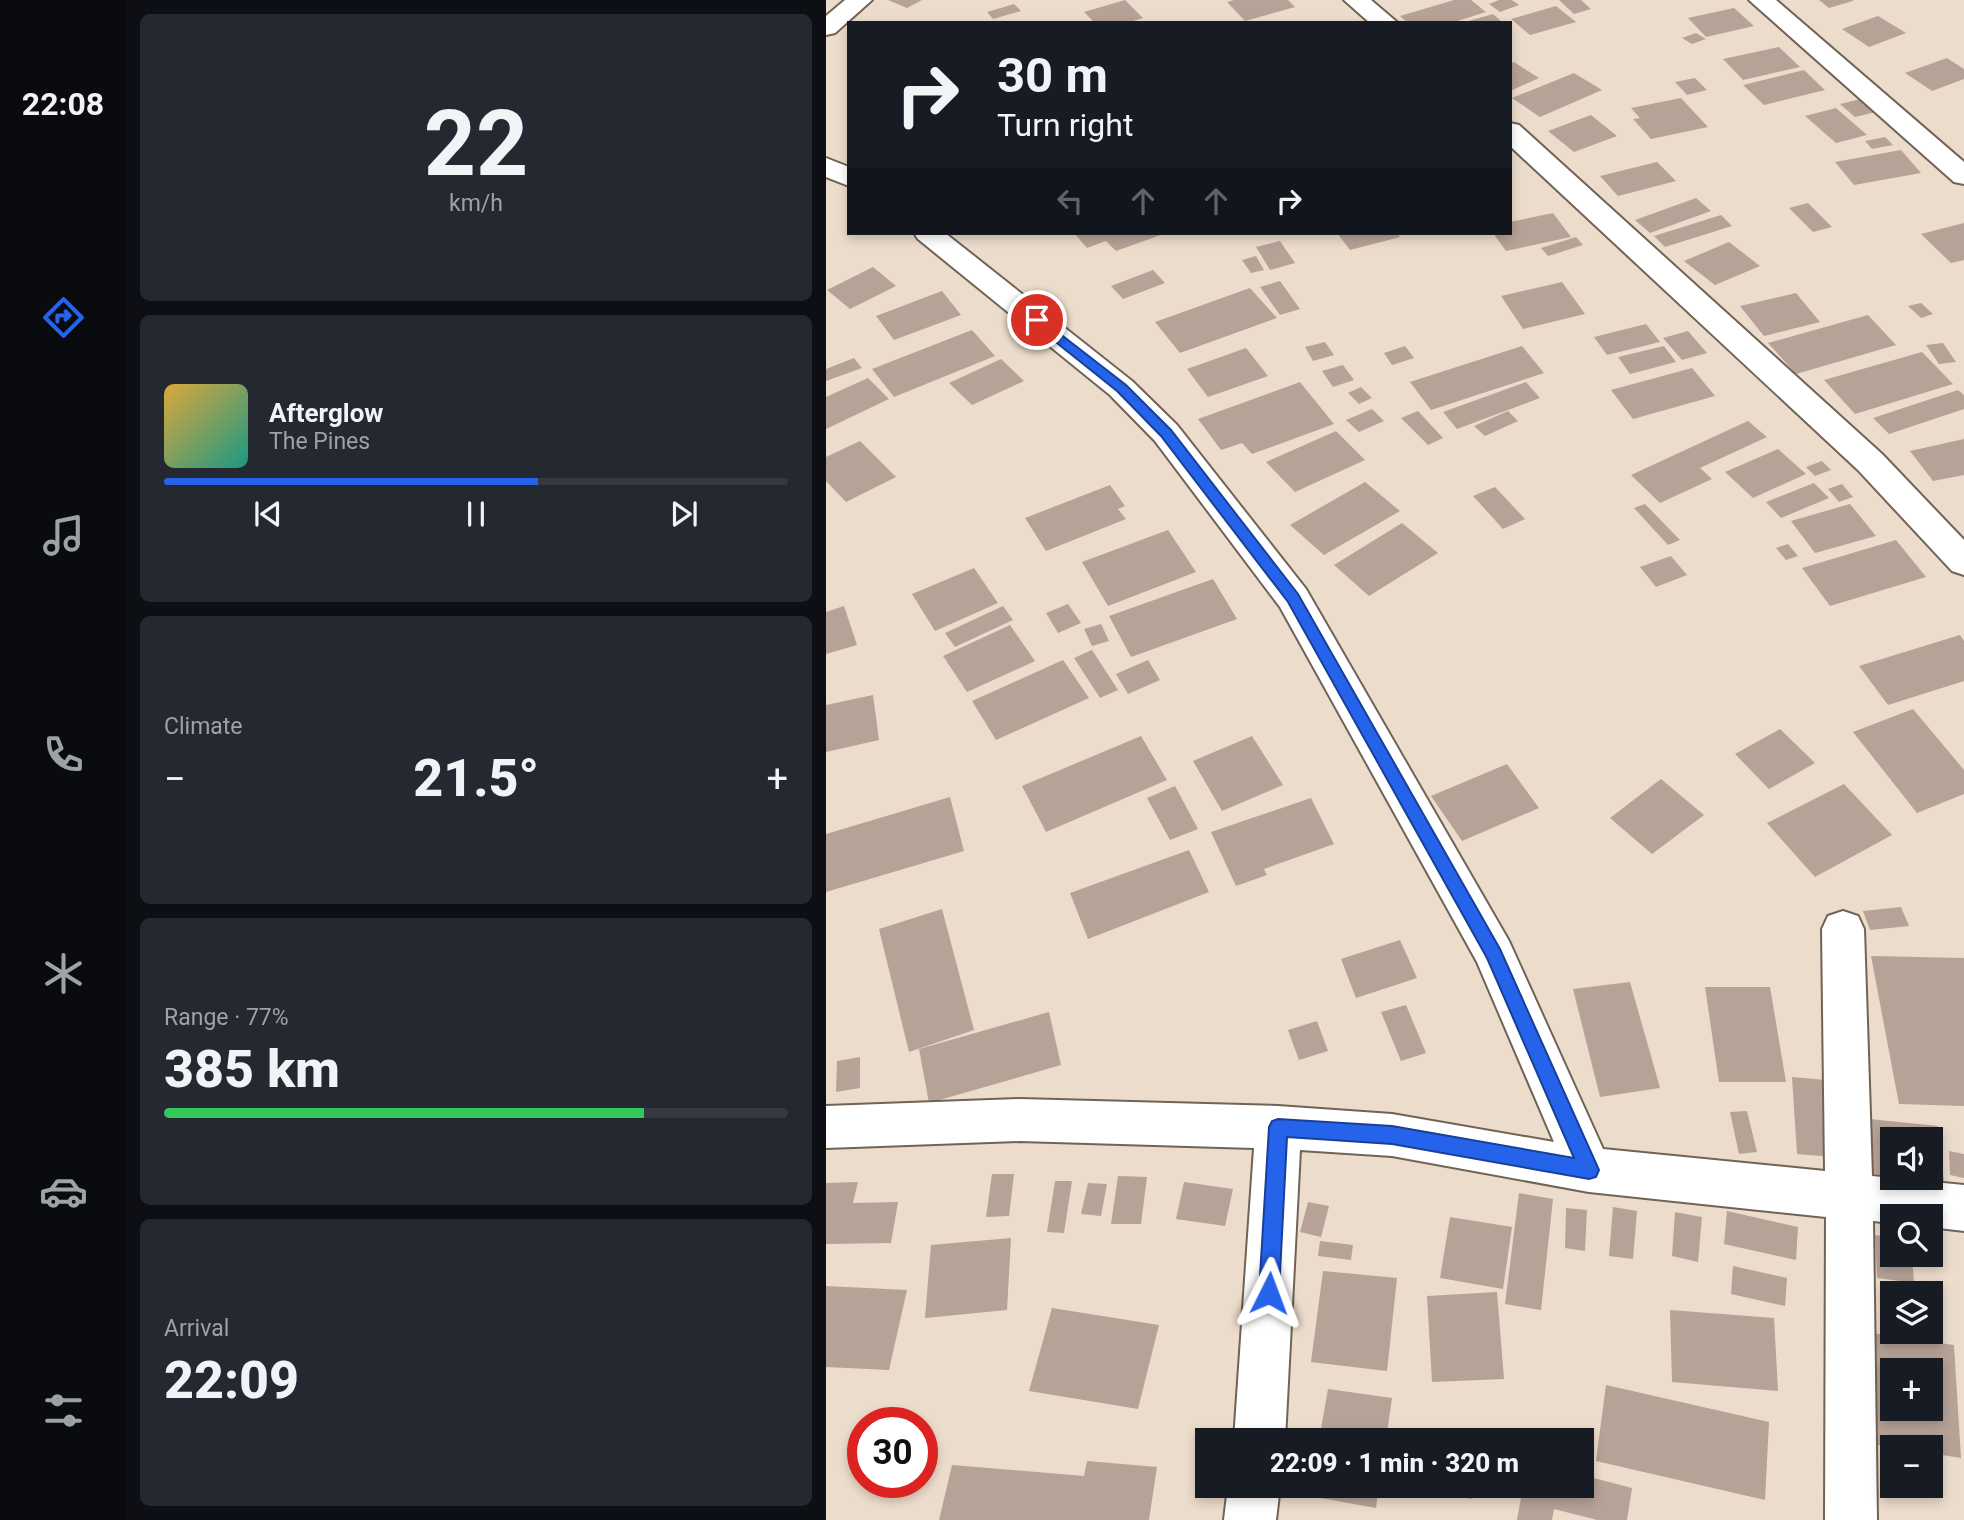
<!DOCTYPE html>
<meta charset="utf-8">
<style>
:root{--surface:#171b24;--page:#242831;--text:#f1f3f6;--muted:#9ea1a6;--line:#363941;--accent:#2563eb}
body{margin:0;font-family:Roboto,sans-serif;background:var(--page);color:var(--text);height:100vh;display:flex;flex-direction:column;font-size:26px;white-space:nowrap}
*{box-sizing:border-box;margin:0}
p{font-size:23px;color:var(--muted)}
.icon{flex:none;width:38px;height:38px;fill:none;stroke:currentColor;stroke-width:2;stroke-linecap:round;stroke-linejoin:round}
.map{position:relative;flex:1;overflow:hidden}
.sheet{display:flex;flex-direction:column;gap:14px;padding:14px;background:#0d0f14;width:700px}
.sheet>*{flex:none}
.guide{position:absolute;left:21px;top:21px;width:665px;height:214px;border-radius:0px;box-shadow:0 4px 10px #0003;background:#171b24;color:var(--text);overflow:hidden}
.buttons{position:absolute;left:1054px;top:1127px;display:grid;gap:14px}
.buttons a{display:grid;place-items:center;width:63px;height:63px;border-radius:0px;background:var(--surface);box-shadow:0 4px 10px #0003;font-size:35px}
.speed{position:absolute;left:21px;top:1407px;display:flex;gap:14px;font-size:35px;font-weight:700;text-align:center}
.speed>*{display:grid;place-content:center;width:91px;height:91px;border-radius:50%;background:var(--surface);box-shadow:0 4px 10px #0003;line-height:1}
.speed .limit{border:10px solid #d22;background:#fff;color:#111}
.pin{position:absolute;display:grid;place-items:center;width:60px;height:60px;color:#fff;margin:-30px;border:4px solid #fff;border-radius:50%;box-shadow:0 2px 7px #0007}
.me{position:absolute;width:77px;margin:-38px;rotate:3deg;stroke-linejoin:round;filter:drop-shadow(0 0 5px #0008)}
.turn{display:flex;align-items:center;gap:24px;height:147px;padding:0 35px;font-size:32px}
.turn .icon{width:91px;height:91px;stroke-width:2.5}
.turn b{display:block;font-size:49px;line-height:60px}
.lanes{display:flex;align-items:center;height:66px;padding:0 35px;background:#0003;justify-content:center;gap:35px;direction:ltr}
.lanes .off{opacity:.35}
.big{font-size:52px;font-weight:800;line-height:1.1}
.sheet .widget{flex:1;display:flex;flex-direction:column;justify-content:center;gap:10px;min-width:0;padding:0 24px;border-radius:10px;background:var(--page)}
.sheet .dial{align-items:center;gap:0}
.dial b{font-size:91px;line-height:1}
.song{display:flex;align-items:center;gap:21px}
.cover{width:84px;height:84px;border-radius:10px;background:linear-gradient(135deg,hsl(40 70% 55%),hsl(170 70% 35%))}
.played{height:7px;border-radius:4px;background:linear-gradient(90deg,var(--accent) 60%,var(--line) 60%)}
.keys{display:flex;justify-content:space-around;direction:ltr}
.heat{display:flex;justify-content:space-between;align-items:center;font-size:38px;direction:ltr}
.charge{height:10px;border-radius:5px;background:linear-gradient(90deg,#34c759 77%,var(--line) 0)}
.trip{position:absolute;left:369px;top:1428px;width:399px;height:70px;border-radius:0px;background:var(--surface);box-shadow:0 4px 10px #0003;font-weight:800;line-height:70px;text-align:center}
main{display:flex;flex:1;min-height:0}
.tabs{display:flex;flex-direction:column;width:126px;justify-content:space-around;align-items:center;background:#090b0e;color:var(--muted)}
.tabs .icon{width:49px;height:49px}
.tabs .selected{color:var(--accent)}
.tabs b{font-size:32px;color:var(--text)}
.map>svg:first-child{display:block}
.building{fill:#b7a297;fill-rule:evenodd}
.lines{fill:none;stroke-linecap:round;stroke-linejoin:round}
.minor-casing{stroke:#716355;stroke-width:4}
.minor{fill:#fff;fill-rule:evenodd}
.route{fill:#2563eb;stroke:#184099;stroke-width:2}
</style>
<main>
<nav class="tabs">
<b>22:08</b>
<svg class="icon selected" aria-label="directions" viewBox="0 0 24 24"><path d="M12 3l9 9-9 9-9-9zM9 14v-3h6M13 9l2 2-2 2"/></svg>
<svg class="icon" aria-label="music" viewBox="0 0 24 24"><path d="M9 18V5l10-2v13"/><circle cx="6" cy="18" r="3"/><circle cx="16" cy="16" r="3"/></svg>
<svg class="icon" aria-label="phone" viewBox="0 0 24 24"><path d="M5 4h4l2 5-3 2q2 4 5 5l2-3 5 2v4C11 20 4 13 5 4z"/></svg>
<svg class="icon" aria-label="climate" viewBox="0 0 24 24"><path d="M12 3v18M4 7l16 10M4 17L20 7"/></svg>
<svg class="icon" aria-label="car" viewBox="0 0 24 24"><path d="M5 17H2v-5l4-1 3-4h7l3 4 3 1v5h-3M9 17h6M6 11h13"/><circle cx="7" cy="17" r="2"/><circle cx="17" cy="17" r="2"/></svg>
<svg class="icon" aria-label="filters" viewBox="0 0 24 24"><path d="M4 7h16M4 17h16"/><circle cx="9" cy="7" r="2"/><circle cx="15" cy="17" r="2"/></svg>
</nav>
<section class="sheet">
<div class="widget dial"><b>22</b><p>km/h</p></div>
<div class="widget">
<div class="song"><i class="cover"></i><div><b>Afterglow</b><p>The Pines</p></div></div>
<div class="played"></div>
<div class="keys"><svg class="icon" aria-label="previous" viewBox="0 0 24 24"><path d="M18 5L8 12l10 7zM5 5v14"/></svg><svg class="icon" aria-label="pause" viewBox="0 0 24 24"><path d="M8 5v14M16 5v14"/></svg><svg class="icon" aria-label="next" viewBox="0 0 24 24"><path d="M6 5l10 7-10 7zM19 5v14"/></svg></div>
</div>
<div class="widget"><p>Climate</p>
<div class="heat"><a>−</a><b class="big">21.5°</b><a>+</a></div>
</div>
<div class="widget"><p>Range · 77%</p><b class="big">385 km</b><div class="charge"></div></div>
<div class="widget"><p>Arrival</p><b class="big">22:09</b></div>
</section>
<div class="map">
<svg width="1138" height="1520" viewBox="0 0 1138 1520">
<rect width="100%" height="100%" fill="#ecdccb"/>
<g class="building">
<polygon points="62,0 96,0 81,8"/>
<polygon points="299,0 317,18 301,23 269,23 258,12"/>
<polygon points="408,0 462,0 469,7 419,21 401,2"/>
<polygon points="628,0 645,0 660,12 625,23 582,23 574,16"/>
<polygon points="673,0 686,0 693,5 674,12 663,4"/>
<polygon points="733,0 755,0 765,9 748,14"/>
<polygon points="993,0 1027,0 1027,1 1003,8"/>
<polygon points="188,4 195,11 167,19 161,12"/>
<polygon points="730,6 750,22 704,35 685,19"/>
<polygon points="908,8 928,26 880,37 862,18"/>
<polygon points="667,14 677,23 639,23 639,22"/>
<polygon points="1052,16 1080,33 1043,47 1016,29"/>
<polygon points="870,33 880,39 866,44 856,38"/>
<polygon points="953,47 974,67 917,80 897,59"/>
<polygon points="1121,58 1138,69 1138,79 1106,91 1079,73"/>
<polygon points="688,62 713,78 684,91 684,64"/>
<polygon points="978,70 999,90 938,105 917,85"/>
<polygon points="748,73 776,90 714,117 686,98"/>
<polygon points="869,78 881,90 861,95 849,82"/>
<polygon points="855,98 882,127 825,139 807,119 814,118 805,108"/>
<polygon points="1039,98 1054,111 1029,117 1014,104"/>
<polygon points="1010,108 1041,135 1010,143 979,116"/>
<polygon points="765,115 791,136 748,152 722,131"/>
<polygon points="1059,137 1067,145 1046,149 1039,141"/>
<polygon points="1075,150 1095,173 1028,185 1009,162"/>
<polygon points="831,162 850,181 792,196 774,176"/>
<polygon points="870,198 885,211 824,233 809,220"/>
<polygon points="982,203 1006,227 987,232 963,208"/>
<polygon points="727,213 745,237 680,251 667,233 684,233 684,222"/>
<polygon points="895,215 906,226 839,247 828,236"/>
<polygon points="1138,223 1138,260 1125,263 1095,234"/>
<polygon points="248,233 340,233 290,251 280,241 261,248"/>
<polygon points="511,233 571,233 574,237 524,250"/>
<polygon points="750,237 757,245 722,256 715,248"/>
<polygon points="454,241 469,263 444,270 430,247"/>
<polygon points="903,242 934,266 889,285 858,261"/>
<polygon points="430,256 438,270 425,273 416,260"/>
<polygon points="47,267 70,286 24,309 1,290"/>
<polygon points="327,270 339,283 297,299 285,286"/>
<polygon points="454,281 474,309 454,315 434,287"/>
<polygon points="736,282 759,314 697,329 675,296"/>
<polygon points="424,288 451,318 354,353 329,322"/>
<polygon points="116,291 135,315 68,340 50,316"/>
<polygon points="970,293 994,322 938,336 914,306"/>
<polygon points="1095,303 1107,314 1095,318 1082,306"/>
<polygon points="1042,315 1070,345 970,374 942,343"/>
<polygon points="820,324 834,342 781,355 768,337"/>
<polygon points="146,330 169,356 68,397 46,369"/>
<polygon points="862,331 881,353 856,360 837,338"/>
<polygon points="499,342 508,355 487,361 479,347"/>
<polygon points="1117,343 1130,362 1113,364 1100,345"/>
<polygon points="579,346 588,358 566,365 558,353"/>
<polygon points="696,346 718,373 605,410 584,382"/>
<polygon points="838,346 850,362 804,374 792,357"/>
<polygon points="420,348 442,376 382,397 361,369"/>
<polygon points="1096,352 1127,384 1029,414 998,380"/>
<polygon points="28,358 36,368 0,381 0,369"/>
<polygon points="175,359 198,381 146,405 123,383"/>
<polygon points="517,365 528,380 507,387 496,371"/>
<polygon points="866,368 889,396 807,419 785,390"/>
<polygon points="42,378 63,399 0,429 0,397"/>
<polygon points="474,382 508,424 426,454 416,443 395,450 372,419"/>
<polygon points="700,382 714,398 631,429 617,412"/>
<polygon points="535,387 546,398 533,404 522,393"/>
<polygon points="1132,390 1138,395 1138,409 1063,434 1047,418"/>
<polygon points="546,409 558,421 533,432 520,420"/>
<polygon points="592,411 617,438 602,445 575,418"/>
<polygon points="682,411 692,421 659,436 648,426"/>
<polygon points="922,421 941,437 874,468 886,479 834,503 805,475"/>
<polygon points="510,431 539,460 469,492 440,462"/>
<polygon points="1138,439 1138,475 1107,481 1084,451"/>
<polygon points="34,441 70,477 20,502 0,481 0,457"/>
<polygon points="952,449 980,474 927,498 899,472"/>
<polygon points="996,461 1005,470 989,476 980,467"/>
<polygon points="539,482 574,511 498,555 464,525"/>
<polygon points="988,483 1003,498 955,518 940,502"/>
<polygon points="1016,484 1027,497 1013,502 1002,489"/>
<polygon points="284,485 299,506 292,509 300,519 220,551 199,518"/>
<polygon points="669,487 699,519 677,529 647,496"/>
<polygon points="819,504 854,540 842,545 808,508"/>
<polygon points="1024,504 1050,536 989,553 965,521"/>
<polygon points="576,523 612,553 543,596 508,565"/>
<polygon points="342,530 370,572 282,606 256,562"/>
<polygon points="1070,540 1100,577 1004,606 976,568"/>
<polygon points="962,544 972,556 960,560 950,548"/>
<polygon points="845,556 861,575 830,587 814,567"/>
<polygon points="148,568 172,603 109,631 86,594"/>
<polygon points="387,579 411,619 305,657 283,616"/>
<polygon points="242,604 255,623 232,633 220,613"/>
<polygon points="18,606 31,645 0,654 0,612"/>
<polygon points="177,606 187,620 129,647 119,633"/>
<polygon points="275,624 283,641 266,646 258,629"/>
<polygon points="184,625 209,661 141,692 117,656"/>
<polygon points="1134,635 1138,641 1138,681 1062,705 1033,666"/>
<polygon points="266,650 292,690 274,698 248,658"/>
<polygon points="237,660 263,698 170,740 146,701"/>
<polygon points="322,660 334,680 302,694 290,674"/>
<polygon points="47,695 53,740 0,752 0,705"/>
<polygon points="1087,709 1138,770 1138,794 1091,813 1027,732"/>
<polygon points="954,729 989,763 943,789 909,754"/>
<polygon points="315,736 341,780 220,832 196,786"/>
<polygon points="426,736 457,785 396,811 367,761"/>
<polygon points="681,764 713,808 636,841 605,796"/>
<polygon points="835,779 878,815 826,854 784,818"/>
<polygon points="1018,784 1066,835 989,877 941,823"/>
<polygon points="349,786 372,829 344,840 321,798"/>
<polygon points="124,797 138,851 0,892 0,834"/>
<polygon points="485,798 508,844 438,869 441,875 410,886 385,832"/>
<polygon points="363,850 383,892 262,939 244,893"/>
<polygon points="1075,907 1083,926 1044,930 1037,911"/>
<polygon points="116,909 148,1030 83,1052 53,929"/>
<polygon points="574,940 591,978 530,998 515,959"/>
<polygon points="1045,956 1138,958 1138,1106 1073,1104"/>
<polygon points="804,982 834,1088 774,1097 747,989"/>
<polygon points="879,987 944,987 960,1082 893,1082"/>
<polygon points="580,1005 600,1053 575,1061 555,1012"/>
<polygon points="223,1012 235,1065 103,1103 93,1049"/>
<polygon points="491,1021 502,1051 473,1060 462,1030"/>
<polygon points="34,1057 34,1088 10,1092 11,1061"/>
<polygon points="966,1077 1000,1080 1008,1157 971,1154"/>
<polygon points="921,1111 931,1152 913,1154 904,1112"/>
<polygon points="1034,1118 1112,1126 1118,1182 1099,1180 1104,1178 1104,1139 1066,1139 1066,1176 1039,1173"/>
<polygon points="1123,1151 1138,1154 1138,1178 1124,1175"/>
<polygon points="166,1174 188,1174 183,1216 160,1217"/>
<polygon points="292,1176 321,1177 315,1224 285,1224"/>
<polygon points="229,1181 246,1181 238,1233 221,1232"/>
<polygon points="32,1182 27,1203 72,1202 65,1243 0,1244 0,1183"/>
<polygon points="358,1182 407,1189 399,1226 350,1219"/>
<polygon points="262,1183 281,1184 275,1216 255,1214"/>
<polygon points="693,1193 727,1199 715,1310 679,1304"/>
<polygon points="482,1202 503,1206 495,1237 474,1232"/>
<polygon points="787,1207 811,1211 807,1259 783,1256"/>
<polygon points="740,1208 761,1210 759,1251 739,1248"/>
<polygon points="901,1211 972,1227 970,1260 898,1244"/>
<polygon points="849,1212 876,1217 872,1262 846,1256"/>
<polygon points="624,1217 686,1227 677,1289 614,1278"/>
<polygon points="1049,1235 1066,1237 1066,1255 1086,1255 1088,1283 1051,1278"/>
<polygon points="185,1238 181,1310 99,1318 105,1245"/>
<polygon points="494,1241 527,1245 525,1260 492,1256"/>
<polygon points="907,1266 961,1278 959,1306 905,1294"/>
<polygon points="497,1271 571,1278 561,1371 485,1362"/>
<polygon points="0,1286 81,1290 63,1370 0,1367"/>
<polygon points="671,1292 678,1379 606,1382 601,1296"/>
<polygon points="226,1308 333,1325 312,1409 203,1391"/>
<polygon points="844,1310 948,1318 952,1391 846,1382"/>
<path d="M1047 1333 1128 1345 1135 1458 1104 1453V1447L1051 1445ZM1066 1370H1104V1409H1066Z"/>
<polygon points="780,1385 943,1422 939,1500 770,1461"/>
<polygon points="502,1389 566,1398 560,1440 493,1440"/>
<polygon points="261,1461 331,1467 323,1520 113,1520 126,1465 258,1476"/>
<polygon points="756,1475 806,1488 801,1520 771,1520 728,1509 726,1520 691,1520 697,1486 756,1486"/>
<polygon points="485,1486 553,1486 550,1508 483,1496"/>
<polygon points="620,1486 647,1486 646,1499 619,1494"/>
</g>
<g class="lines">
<g class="minor-casing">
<g id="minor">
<polygon points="19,0 46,0 9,33 0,35 0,16"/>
<polygon points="518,0 545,0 572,23 544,23"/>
<polygon points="923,0 950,0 1138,162 1138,184 1128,182"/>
<polygon points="684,123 693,125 1056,454 1138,540 1138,575 1126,571 1032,470 684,146"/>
<polygon points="0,158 23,167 23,186 0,177"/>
<polygon points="88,233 119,233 306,381 351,425 480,589 683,941 777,1149 999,1171 996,929 1002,916 1017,911 1032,916 1038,929 1046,1176 1138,1185 1138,1231 1104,1227 1104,1216 1066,1216 1066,1223 1047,1221 1051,1520 999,1520 1000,1217 763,1192 566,1156 474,1150 459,1440 408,1440 428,1148 194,1141 0,1148 0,1106 194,1099 452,1106 566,1114 728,1142 651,962 454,607 329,441 284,395 92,239"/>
<polygon points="402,1486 454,1486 450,1520 398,1520"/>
</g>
</g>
<use href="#minor" class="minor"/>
</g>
<polygon class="route" points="211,316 300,385 345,430 472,594 674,949 773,1170 770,1177 763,1179 566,1144 461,1137 453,1293 450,1300 443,1303 436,1300 433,1293 443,1127 446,1121 452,1119 566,1126 748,1158 661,958 462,602 335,436 291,391 206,323 204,320"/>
</svg>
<div class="buttons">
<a><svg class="icon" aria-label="sound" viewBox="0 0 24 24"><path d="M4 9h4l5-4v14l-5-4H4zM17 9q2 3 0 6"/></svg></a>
<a><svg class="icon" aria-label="search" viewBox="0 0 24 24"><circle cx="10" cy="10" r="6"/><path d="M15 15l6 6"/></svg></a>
<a><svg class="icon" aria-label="layers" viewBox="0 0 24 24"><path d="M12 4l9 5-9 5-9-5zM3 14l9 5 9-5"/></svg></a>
<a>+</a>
<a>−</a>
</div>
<div class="speed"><div class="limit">30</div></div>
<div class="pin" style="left:211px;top:320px;background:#d93025"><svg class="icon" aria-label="arrive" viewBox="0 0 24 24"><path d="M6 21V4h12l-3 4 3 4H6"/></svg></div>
<svg class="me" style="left:443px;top:1293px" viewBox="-20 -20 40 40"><path d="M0-17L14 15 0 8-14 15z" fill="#2563eb" stroke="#fff" stroke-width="4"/></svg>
<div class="trip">22:09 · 1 min · 320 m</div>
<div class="guide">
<div class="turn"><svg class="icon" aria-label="right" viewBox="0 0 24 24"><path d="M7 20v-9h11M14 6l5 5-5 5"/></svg><div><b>30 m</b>Turn right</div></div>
<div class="lanes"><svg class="icon off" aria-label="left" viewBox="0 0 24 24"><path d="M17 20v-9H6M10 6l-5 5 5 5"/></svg><svg class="icon off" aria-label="ahead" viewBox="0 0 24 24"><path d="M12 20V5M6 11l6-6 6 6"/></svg><svg class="icon off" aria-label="ahead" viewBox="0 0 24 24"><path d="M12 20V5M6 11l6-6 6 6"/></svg><svg class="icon" aria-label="right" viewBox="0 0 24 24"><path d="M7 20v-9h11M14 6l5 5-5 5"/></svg></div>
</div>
</div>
</main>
